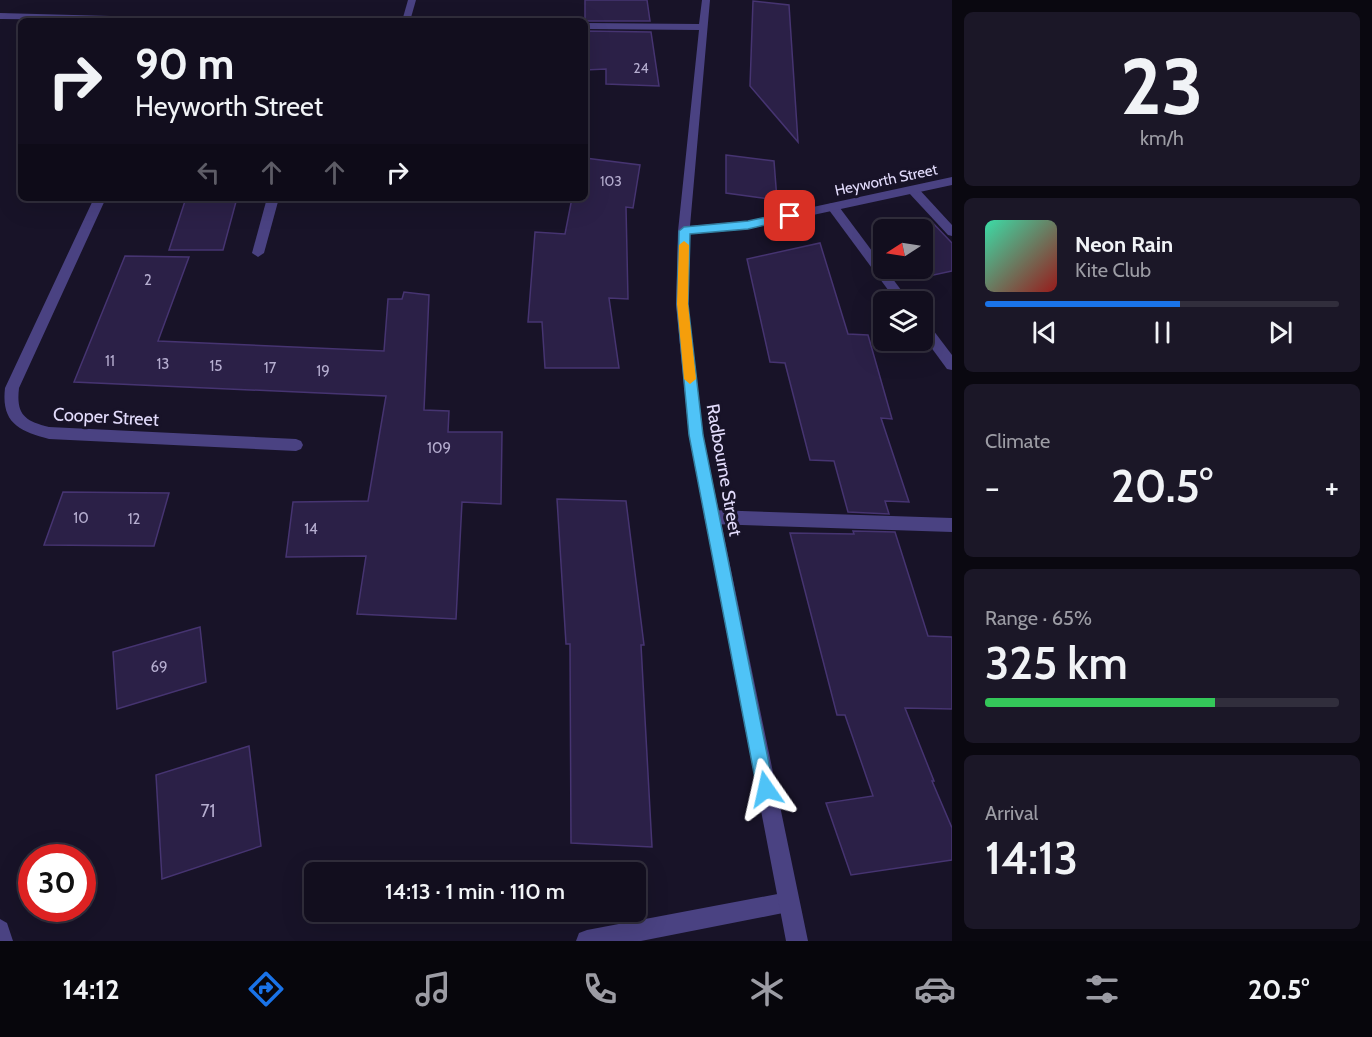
<!DOCTYPE html>
<meta charset="utf-8">
<style>
:root{--surface:#120e1e;--page:#1b1727;--text:#f1f3f6;--muted:#9c9ca4;--line:#312e3c;--accent:#1a73e8}
body{margin:0;font-family:Cabin,sans-serif;background:var(--page);color:var(--text);height:100vh;display:flex;flex-direction:column;font-size:22px;white-space:nowrap}
*{box-sizing:border-box;margin:0}
p{font-size:20px;color:var(--muted)}
.icon{flex:none;width:33px;height:33px;fill:none;stroke:currentColor;stroke-width:2;stroke-linecap:round;stroke-linejoin:round}
.map{position:relative;flex:1;overflow:hidden}
.sheet{display:flex;flex-direction:column;gap:12px;padding:12px;background:#0a0810;width:420px}
.sheet>*{flex:none}
.guide{position:absolute;left:18px;top:18px;width:570px;height:183px;border-radius:9px;box-shadow:0 6px 24px #0002,0 0 0 2px var(--line);background:#120e1e;color:var(--text);overflow:hidden}
.needle{width:39px;rotate:258deg}
.buttons{position:absolute;left:873px;top:219px;display:grid;gap:12px}
.buttons a{display:grid;place-items:center;width:60px;height:60px;border-radius:9px;background:var(--surface);box-shadow:0 6px 24px #0002,0 0 0 2px var(--line);font-size:30px}
.speed{position:absolute;left:18px;top:844px;display:flex;gap:12px;font-size:30px;font-weight:700;text-align:center}
.speed>*{display:grid;place-content:center;width:78px;height:78px;border-radius:50%;background:var(--surface);box-shadow:0 6px 24px #0002,0 0 0 2px var(--line);line-height:1}
.speed .limit{border:9px solid #d22;background:#fff;color:#111}
.pin{position:absolute;display:grid;place-items:center;width:51px;height:51px;color:#fff;margin:-26px;border-radius:12px;box-shadow:0 3px 9px #0006}
.me{position:absolute;width:66px;margin:-33px;rotate:349deg;stroke-linejoin:round;filter:drop-shadow(0 0 4px #0008)}
.turn{display:flex;align-items:center;gap:21px;height:126px;padding:0 18px;font-size:27px}
.turn .icon{width:78px;height:78px;stroke-width:2.5}
.turn b{display:block;font-size:42px;line-height:51px}
.lanes{display:flex;align-items:center;height:57px;padding:0 18px;background:#0003;justify-content:center;gap:30px;direction:ltr}
.lanes .off{opacity:.35}
.big{font-size:45px;font-weight:600;line-height:1.1}
.sheet .card{flex:1;display:flex;flex-direction:column;justify-content:center;gap:9px;min-width:0;padding:0 21px;border-radius:9px;background:var(--page)}
.sheet .dial{align-items:center;gap:0}
.dial b{font-size:78px;line-height:1}
.song{display:flex;align-items:center;gap:18px}
.cover{width:72px;height:72px;border-radius:9px;background:linear-gradient(135deg,hsl(160 70% 55%),hsl(0 70% 35%))}
.played{height:6px;border-radius:3px;background:linear-gradient(90deg,var(--accent) 55%,var(--line) 55%)}
.keys{display:flex;justify-content:space-around;direction:ltr}
.heat{display:flex;justify-content:space-between;align-items:center;font-size:33px;direction:ltr}
.charge{height:9px;border-radius:4px;background:linear-gradient(90deg,#34c759 65%,var(--line) 0)}
.trip{position:absolute;left:304px;top:862px;width:342px;height:60px;border-radius:9px;background:var(--surface);box-shadow:0 6px 24px #0002,0 0 0 2px var(--line);font-weight:600;line-height:60px;text-align:center}
.dock{display:flex;height:96px;justify-content:space-around;align-items:center;background:#07060c;color:var(--muted)}
.dock .icon{width:42px;height:42px}
.dock .active{color:var(--accent)}
.dock b{font-size:27px;color:var(--text)}
main{display:flex;flex:1;min-height:0}
.map>svg:first-child{display:block}
.building{fill:#2b2047;stroke:#463471;stroke-width:1.5}
.lines{fill:none;stroke-linecap:round;stroke-linejoin:round}
.service{fill:#4a4282;fill-rule:evenodd}
.minor{fill:#4a4282;fill-rule:evenodd}
.tertiary{fill:#4a4282;fill-rule:evenodd}
.route{fill:#4fc3f7;stroke:#337fa1;stroke-width:1.5}
.slow{fill:#f59e0b}
.labels{text-anchor:middle;stroke-width:6;stroke-linejoin:round;paint-order:stroke}
.far-number-label{font-size:14px;fill:#b5adcf}
.far-street-label{font-size:15px;fill:#e3dcfc;stroke:#181328}
.number-label{font-size:15px;fill:#b5adcf}
.street-label{font-size:18px;fill:#e3dcfc;stroke:#181328}
.near-number-label{font-size:18px;fill:#b5adcf}
</style>
<main>
<div class="map">
<svg width="952" height="941" viewBox="0 0 952 941">
<rect width="100%" height="100%" fill="#181328"/>
<g class="building">
<polygon points="585,0 647,0 650,21 585,21"/>
<polygon points="753,1 789,5 798,142 750,86"/>
<polygon points="585,31 651,32 659,86 606,84 606,69 585,70"/>
<polygon points="726,155 774,161 777,200 726,193"/>
<polygon points="585,158 640,165 633,208 626,207 628,299 609,298 619,368 545,368 542,322 528,322 535,232 565,234 572,198 585,198"/>
<polygon points="186,198 237,198 223,250 169,250"/>
<polygon points="930,220 952,243 952,271 915,279 906,268 922,268 922,230 890,229"/>
<polygon points="820,243 848,334 868,335 892,419 881,418 909,502 885,501 889,514 848,512 834,461 810,460 785,363 770,362 747,259"/>
<polygon points="125,256 189,257 158,341 384,351 388,299 402,299 404,292 429,295 424,410 449,411 448,432 502,432 501,504 462,502 456,619 357,614 366,556 286,557 293,502 368,501 386,396 74,382"/>
<polygon points="63,492 169,493 154,546 44,545"/>
<polygon points="557,499 626,501 644,645 641,645 652,847 571,843 570,644 566,644"/>
<polygon points="853,531 895,532 928,636 952,637 952,709 905,708 934,781 932,781 952,828 952,860 851,875 826,803 873,796 845,715 837,715 790,533 854,534"/>
<polygon points="200,627 206,682 117,709 113,652"/>
<polygon points="249,746 261,846 162,879 156,775"/>
</g>
<g class="lines">
<g class="service">
<polygon points="913,186 917,187 952,225 952,236 948,235 909,193 909,187"/>
<polygon points="833,203 837,204 910,302 897,302 829,210 829,204"/>
<polygon points="922,320 927,322 952,355 952,370 947,369 922,335"/>
<polygon points="712,510 952,518 952,532 712,524 706,522 704,517 706,512"/>
<polygon points="788,892 795,895 798,902 795,909 788,912 641,941 576,941 579,933 587,930"/>
</g>
<g class="minor">
<polygon points="408,0 416,0 410,21 402,21"/>
<polygon points="702,0 710,0 690,226 748,221 952,177 952,185 748,229 690,234 688,305 703,435 808,941 786,941 689,435 676,305 678,231 699,30 585,29 585,23 699,24"/>
<polygon points="0,13 184,18 188,21 0,19"/>
<path d="M94 198H106L19 388C16 414 24 421 49 427L296 439 301 441 303 445 301 449 296 451 49 439C19 431 1 423 5 388Z"/>
<polygon points="267,198 279,198 264,253 258,257 252,253"/>
</g>
<polygon class="tertiary" points="0,919 7,923 13,941 0,941"/>
</g>
<polygon class="route" points="790,212 794,214 794,218 748,229 690,234 688,304 703,435 774,789 772,795 766,798 759,795 757,789 689,435 677,304 679,231 684,227 748,221"/>
<polygon class="slow" points="684,241 689,245 688,304 696,379 690,384 684,379 677,304 679,245"/>
<g class="labels">
<g class="far-number-label">
<text x="641" y="73">24</text>
<text x="611" y="186">103</text>
</g>
<g class="far-street-label">
<text transform="translate(886 180) rotate(-12)" y="5">Heyworth Street</text>
</g>
<g class="number-label">
<text x="148" y="285">2</text>
<text x="110" y="366">11</text>
<text x="163" y="369">13</text>
<text x="216" y="371">15</text>
<text x="270" y="373">17</text>
<text x="323" y="376">19</text>
<text x="439" y="453">109</text>
<text x="81" y="523">10</text>
<text x="134" y="524">12</text>
<text x="311" y="534">14</text>
<text x="159" y="672">69</text>
</g>
<g class="street-label">
<text transform="translate(106 417) rotate(3)" y="6">Cooper Street</text>
<text transform="translate(724 470) rotate(80)" y="6">Radbourne Street</text>
</g>
<g class="near-number-label">
<text x="208" y="817">71</text>
</g>
</g>
</svg>
<div class="buttons">
<a><svg class="needle" viewBox="-14 -14 28 28"><path d="M0-13l5 13h-10z" fill="#e53935"/><path d="M0 13l5-13h-10z" fill="#9c9ca4"/></svg></a>
<a><svg class="icon" aria-label="layers" viewBox="0 0 24 24"><path d="M12 4l9 5-9 5-9-5zM3 14l9 5 9-5"/></svg></a>
</div>
<div class="speed"><div class="limit">30</div></div>
<div class="pin" style="left:790px;top:216px;background:#d93025"><svg class="icon" aria-label="arrive" viewBox="0 0 24 24"><path d="M6 21V4h12l-3 4 3 4H6"/></svg></div>
<svg class="me" style="left:766px;top:789px" viewBox="-20 -20 40 40"><path d="M0-17L14 15 0 8-14 15z" fill="#4fc3f7" stroke="#fff" stroke-width="4"/></svg>
<div class="trip">14:13 · 1 min · 110 m</div>
<div class="guide">
<div class="turn"><svg class="icon" aria-label="right" viewBox="0 0 24 24"><path d="M7 20v-9h11M14 6l5 5-5 5"/></svg><div><b>90 m</b>Heyworth Street</div></div>
<div class="lanes"><svg class="icon off" aria-label="left" viewBox="0 0 24 24"><path d="M17 20v-9H6M10 6l-5 5 5 5"/></svg><svg class="icon off" aria-label="ahead" viewBox="0 0 24 24"><path d="M12 20V5M6 11l6-6 6 6"/></svg><svg class="icon off" aria-label="ahead" viewBox="0 0 24 24"><path d="M12 20V5M6 11l6-6 6 6"/></svg><svg class="icon" aria-label="right" viewBox="0 0 24 24"><path d="M7 20v-9h11M14 6l5 5-5 5"/></svg></div>
</div>
</div>
<section class="sheet">
<div class="card dial"><b>23</b><p>km/h</p></div>
<div class="card">
<div class="song"><i class="cover"></i><div><b>Neon Rain</b><p>Kite Club</p></div></div>
<div class="played"></div>
<div class="keys"><svg class="icon" aria-label="previous" viewBox="0 0 24 24"><path d="M18 5L8 12l10 7zM5 5v14"/></svg><svg class="icon" aria-label="pause" viewBox="0 0 24 24"><path d="M8 5v14M16 5v14"/></svg><svg class="icon" aria-label="next" viewBox="0 0 24 24"><path d="M6 5l10 7-10 7zM19 5v14"/></svg></div>
</div>
<div class="card"><p>Climate</p>
<div class="heat"><a>−</a><b class="big">20.5°</b><a>+</a></div>
</div>
<div class="card"><p>Range · 65%</p><b class="big">325 km</b><div class="charge"></div></div>
<div class="card"><p>Arrival</p><b class="big">14:13</b></div>
</section>
</main>
<nav class="dock">
<b>14:12</b>
<svg class="icon active" aria-label="directions" viewBox="0 0 24 24"><path d="M12 3l9 9-9 9-9-9zM9 14v-3h6M13 9l2 2-2 2"/></svg>
<svg class="icon" aria-label="music" viewBox="0 0 24 24"><path d="M9 18V5l10-2v13"/><circle cx="6" cy="18" r="3"/><circle cx="16" cy="16" r="3"/></svg>
<svg class="icon" aria-label="phone" viewBox="0 0 24 24"><path d="M5 4h4l2 5-3 2q2 4 5 5l2-3 5 2v4C11 20 4 13 5 4z"/></svg>
<svg class="icon" aria-label="climate" viewBox="0 0 24 24"><path d="M12 3v18M4 7l16 10M4 17L20 7"/></svg>
<svg class="icon" aria-label="car" viewBox="0 0 24 24"><path d="M5 17H2v-5l4-1 3-4h7l3 4 3 1v5h-3M9 17h6M6 11h13"/><circle cx="7" cy="17" r="2"/><circle cx="17" cy="17" r="2"/></svg>
<svg class="icon" aria-label="filters" viewBox="0 0 24 24"><path d="M4 7h16M4 17h16"/><circle cx="9" cy="7" r="2"/><circle cx="15" cy="17" r="2"/></svg>
<b>20.5°</b>
</nav>
